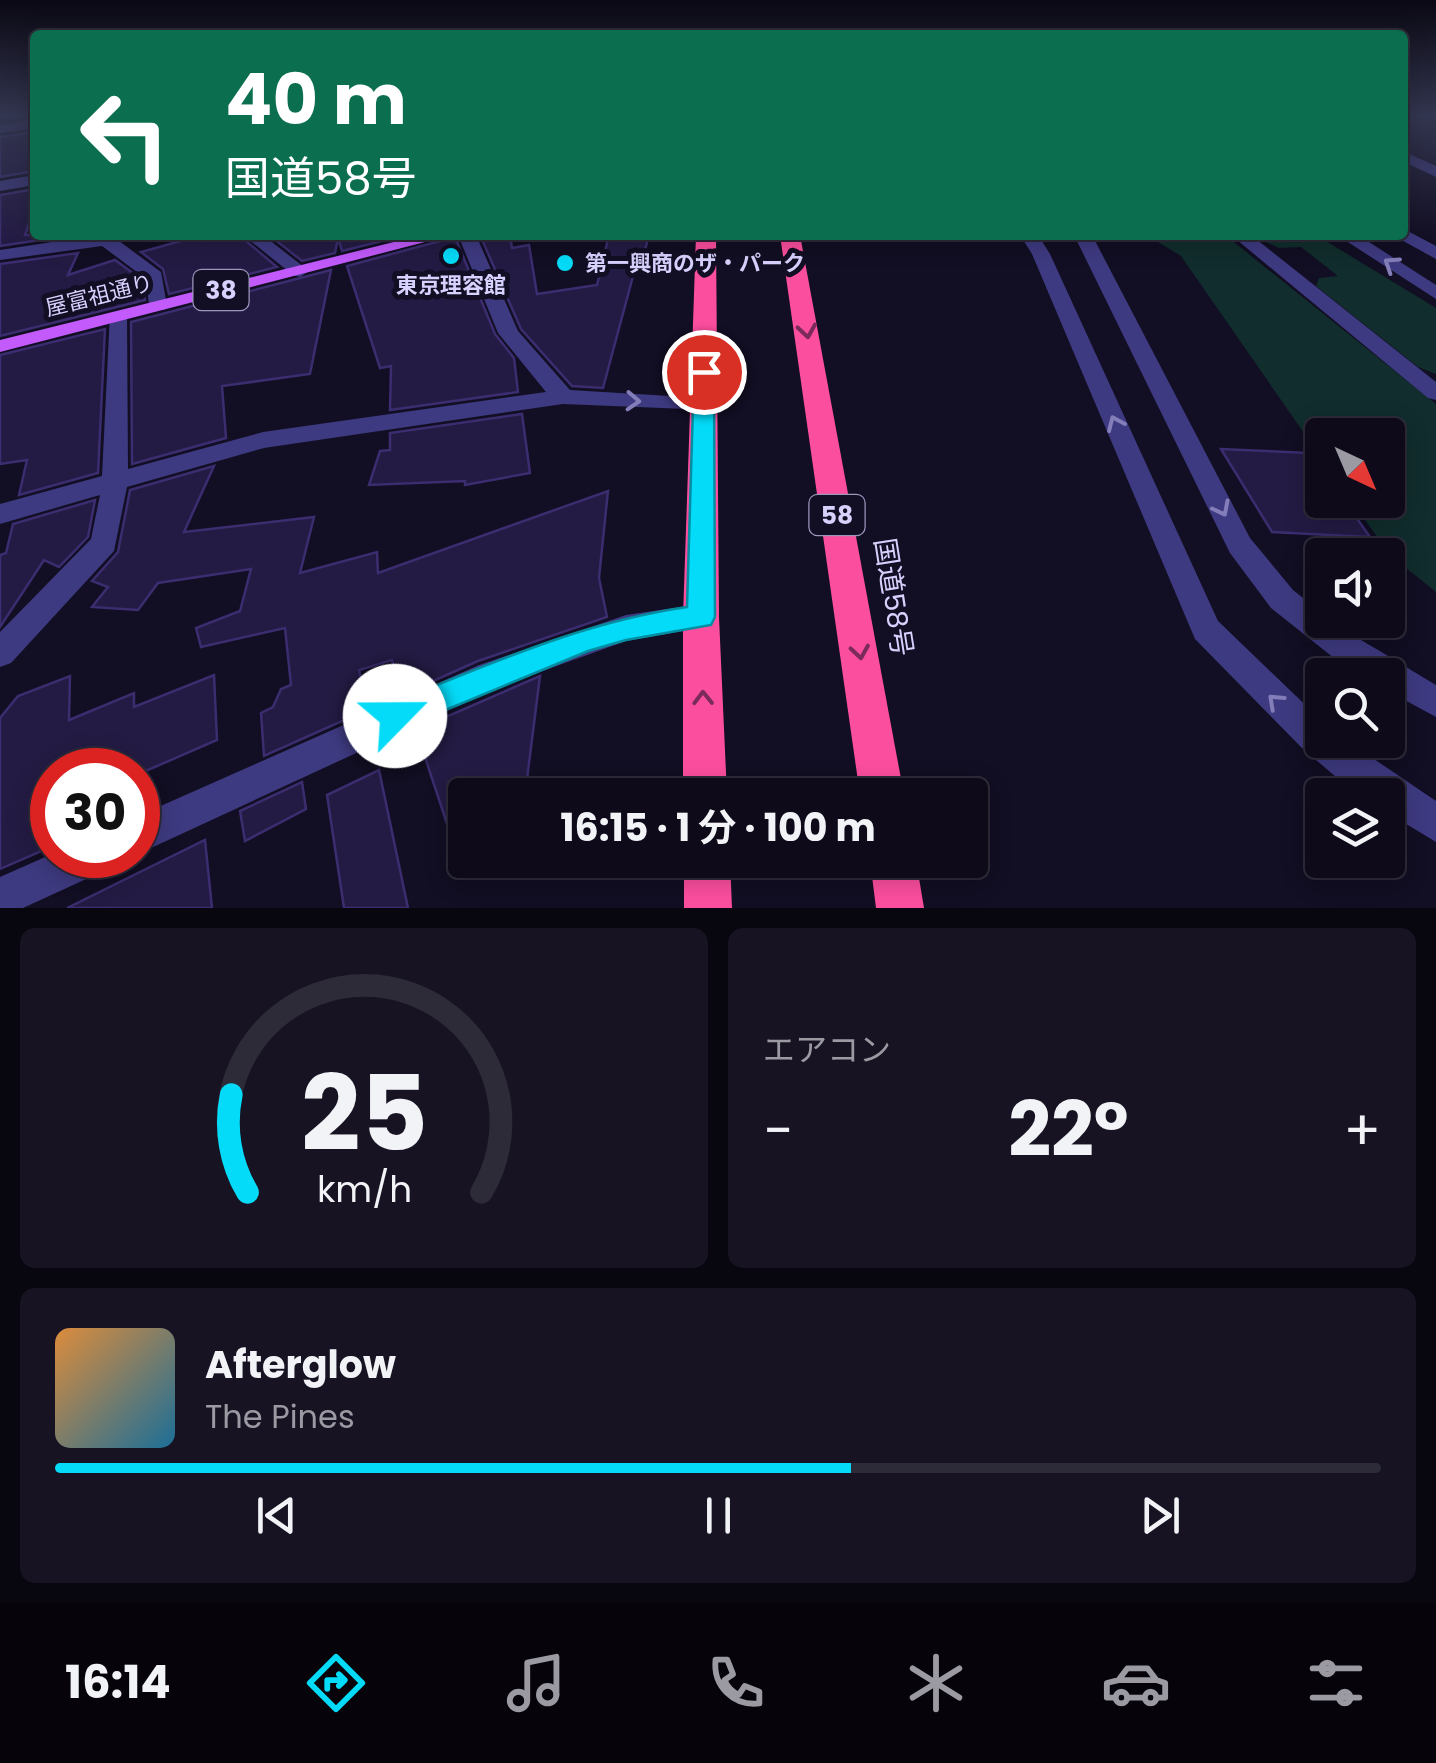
<!DOCTYPE html>
<html lang="ja">
<meta charset="utf-8">
<style>
:root{--surface:#0e0a1a;--page:#171323;--text:#f1f3f6;--muted:#9b9aa2;--line:#2e2b39;--accent:#04dbf8}
body{margin:0;font-family:Poppins,"Noto Sans JP",sans-serif;background:var(--page);color:var(--text);height:100vh;display:flex;flex-direction:column;font-size:38px;white-space:nowrap}
*{box-sizing:border-box;margin:0}
p{font-size:32px;color:var(--muted)}
.icon{flex:none;width:55px;height:55px;fill:none;stroke:currentColor;stroke-width:2;stroke-linecap:round;stroke-linejoin:round}
.map{position:relative;height:908px;overflow:hidden}
.sheet{display:flex;flex-direction:column;gap:20px;padding:20px;background:#08060e;flex:1}
.sheet>*{flex:none}
.top-card{position:absolute;left:30px;top:30px;width:1378px;height:210px;border-radius:10px;box-shadow:0 5px 25px #0003,0 0 0 2px var(--line);background:#0b6e4f;color:#fff;overflow:hidden}
.needle{width:65px;rotate:136deg}
.tools{position:absolute;left:1305px;top:418px;display:grid;gap:20px}
.tools a{display:grid;place-items:center;width:100px;height:100px;border-radius:10px;background:var(--surface);box-shadow:0 5px 25px #0003,0 0 0 2px var(--line);font-size:50px}
.speed{position:absolute;left:30px;top:748px;display:flex;gap:20px;font-size:50px;font-weight:700;text-align:center}
.speed>*{display:grid;place-content:center;width:130px;height:130px;border-radius:50%;background:var(--surface);box-shadow:0 5px 25px #0003,0 0 0 2px var(--line);line-height:1}
.speed .limit{border:15px solid #d22;background:#fff;color:#111}
.pin{position:absolute;display:grid;place-items:center;width:85px;height:85px;color:#fff;margin:-42px;border:5px solid #fff;border-radius:50%;box-shadow:0 2px 10px #0007}
.me{position:absolute;width:110px;margin:-55px;rotate:67deg;stroke-linejoin:round;filter:drop-shadow(0 0 8px #0008)}
.turn{display:flex;align-items:center;gap:35px;height:210px;padding:0 30px;font-size:45px}
.turn .icon{width:130px;height:130px;stroke-width:2.5}
.turn b{display:block;font-size:70px;line-height:85px}
.big{font-size:75px;font-weight:700;line-height:1.1}
.sheet .card{flex:1;display:flex;flex-direction:column;justify-content:center;gap:15px;min-width:0;padding:0 35px;border-radius:15px;background:var(--page)}
.sheet .dial{align-items:center;gap:0}
.dial svg{height:260px;overflow:visible;fill:none;stroke:var(--line);stroke-width:7;stroke-linecap:round;text-anchor:middle}
.dial text{fill:var(--text);stroke:none}
.song{display:flex;align-items:center;gap:30px}
.cover{width:120px;height:120px;border-radius:15px;background:linear-gradient(135deg,hsl(30 70% 55%),hsl(200 70% 35%))}
.played{height:10px;border-radius:5px;background:linear-gradient(90deg,var(--accent) 60%,var(--line) 60%)}
.keys{display:flex;justify-content:space-around;direction:ltr}
.heat{display:flex;justify-content:space-between;align-items:center;font-size:55px;direction:ltr}
.sheet .tiles{flex:1;display:grid;gap:20px;grid-template-columns:1fr 1fr}
.card:last-child{grid-column:span 2}
.trip{position:absolute;left:448px;top:778px;width:540px;height:100px;border-radius:10px;background:var(--surface);box-shadow:0 5px 25px #0003,0 0 0 2px var(--line);font-weight:700;line-height:100px;text-align:center}
.menu{display:flex;height:160px;justify-content:space-around;align-items:center;background:#06040a;color:var(--muted)}
.menu .icon{width:70px;height:70px}
.menu .selected{color:var(--accent)}
.menu b{font-size:45px;color:var(--text)}
.map>svg:first-child{display:block}
.green{fill:#112d2d}
.building{fill:#241b44;stroke:#3b2d6f;stroke-width:2.5}
.lines{fill:none;stroke-linecap:round;stroke-linejoin:round}
.minor{fill:#3e3a81;fill-rule:evenodd}
.major{fill:#c25afc;fill-rule:evenodd}
.highway{fill:#fc4e9f;fill-rule:evenodd}
.oneway{stroke:#837eb9}
.oneway2{stroke:#7b2b5b}
.route{fill:#04dbf8;stroke:#038ea1;stroke-width:2.5}
.poi-dot{fill:#04dbf8;stroke:#120e23;stroke-width:4}
.labels{text-anchor:middle;stroke-width:10;stroke-linejoin:round;paint-order:stroke}
.far-poi-label{font-size:22px;font-weight:bold;fill:#d7d1fe;stroke:#120e23;text-anchor:start}
.far-street-label{font-size:22px;fill:#d7d1fe;stroke:#120e23}
.shield{fill:#120e23;stroke:#9c96bc;stroke-width:2.5}
.shield-label{font-size:25px;font-weight:bold;fill:#d7d1fe}
.street-label{font-size:28px;fill:#d7d1fe;stroke:#120e23}
</style>
<div class="map">
<svg width="1436" height="908" viewBox="0 0 1436 908">
<rect width="100%" height="100%" fill="#120e23"/>
<g class="green">
<polygon points="1252,235 1316,235 1436,308 1436,374 1418,367 1316,286 1319,278 1338,276 1301,247 1279,248"/>
<polygon points="1148,236 1230,239 1436,404 1436,592 1390,555 1351,500 1388,500 1388,435 1322,435 1322,459 1181,256"/>
</g>
<g class="building">
<polygon points="35,132 35,171 0,177 0,137"/>
<polygon points="35,189 35,206 25,235 73,235 0,246 0,195"/>
<polygon points="220,235 239,235 277,267 169,294 163,269 141,252 199,236 205,241"/>
<polygon points="269,235 406,235 342,251 338,238 335,253 302,261"/>
<polygon points="480,235 510,235 512,248 529,245 537,294 597,285 609,235 649,235 641,265 636,265 603,388 572,386 521,329"/>
<polygon points="455,237 495,334 514,358 518,392 390,410 391,366 380,368 347,266"/>
<polygon points="78,253 68,275 115,260 142,280 145,300 0,336 0,264"/>
<polygon points="331,270 310,374 222,386 226,438 132,464 131,322"/>
<polygon points="105,329 98,473 19,495 27,460 0,464 0,355"/>
<polygon points="522,414 530,473 465,485 465,481 369,485 380,451 390,450 390,433"/>
<polygon points="1221,449 1309,453 1322,471 1322,500 1344,500 1370,537 1272,532"/>
<polygon points="214,466 184,532 314,517 300,573 377,552 378,573 608,491 599,578 607,617 478,661 404,694 392,660 359,670 367,710 264,756 261,713 273,707 281,689 291,685 285,628 201,647 196,628 240,611 251,569 158,583 138,610 92,607 108,587 92,581 118,552 130,490"/>
<polygon points="95,500 88,537 59,567 44,560 0,627 0,555 6,553 13,524"/>
<polygon points="214,675 217,740 148,770 52,770 44,850 0,869 0,718 18,696 70,676 69,720 134,693 134,707"/>
<polygon points="540,676 525,795 465,795 465,859 459,860 416,730"/>
<polygon points="379,770 408,908 344,908 327,795"/>
<polygon points="302,782 306,809 245,841 240,811"/>
<polygon points="205,840 212,908 67,908"/>
</g>
<g class="lines">
<g class="minor">
<polygon points="35,120 35,128 0,133 0,125"/>
<polygon points="1402,151 1436,166 1436,177 1402,161"/>
<polygon points="35,175 35,185 0,191 0,181"/>
<polygon points="1402,228 1436,246 1436,259 1396,237 1402,235"/>
<polygon points="98,235 116,235 115,238 161,272 167,306 164,310 150,310 145,278 102,246 0,260 0,250"/>
<polygon points="243,235 263,235 309,271 300,277 293,275"/>
<polygon points="458,235 476,235 518,331 570,390 703,398 711,400 715,405 711,410 563,404 264,448 127,487 114,551 11,663 0,667 0,632 91,539 100,495 0,524 0,504 102,476 110,313 124,313 127,317 128,469 263,432 546,392 498,333"/>
<polygon points="1020,235 1038,235 1050,254 1218,621 1322,721 1322,740 1346,740 1436,801 1436,842 1388,813 1388,795 1361,795 1343,783 1301,747 1195,639 1032,254"/>
<path d="M1074 235H1092L1250 538 1293 590 1322 613V620C1331 620 1419 675 1436 685V717L1388 691V675H1359L1344 666 1271 608 1230 553Z"/>
<polygon points="1231,235 1251,235 1436,382 1436,400 1428,398"/>
<polygon points="1337,235 1358,235 1436,285 1436,299"/>
<polygon points="701,604 712,608 716,617 712,626 626,641 501,686 138,854 138,816 479,665 626,615"/>
<polygon points="52,854 113,855 108,869 23,908 0,908 0,877"/>
</g>
<polygon class="major" points="422,235 452,235 0,352 0,340"/>
<g class="highway">
<polygon points="696,235 716,235 719,617 727,795 683,795 683,617"/>
<polygon points="780,235 800,235 904,795 860,795"/>
<polygon points="684,860 730,860 732,908 684,908"/>
<polygon points="870,860 916,860 924,908 876,908"/>
</g>
</g>
<defs><path id="oneway-chevron" d="M-2-3.5L2.5 0L-2 3.5" fill="none" stroke-width="1.6" stroke-linecap="round" stroke-linejoin="round" transform="scale(2.5)"/></defs>
<g class="oneway">
<use href="#oneway-chevron" transform="translate(1391 264) rotate(-147)"/>
<use href="#oneway-chevron" transform="translate(633 401) rotate(3)"/>
<use href="#oneway-chevron" transform="translate(1115 423) rotate(-114)"/>
<use href="#oneway-chevron" transform="translate(1222 509) rotate(63)"/>
<use href="#oneway-chevron" transform="translate(1275 701) rotate(-137)"/>
</g>
<g class="oneway2">
<use href="#oneway-chevron" transform="translate(807 331) rotate(81)"/>
<use href="#oneway-chevron" transform="translate(860 652) rotate(81)"/>
<use href="#oneway-chevron" transform="translate(703 698) rotate(-91)"/>
</g>
<linearGradient id="sky" x2="0" y2="1"><stop stop-color="#0a0813"/><stop offset="0.48" stop-color="#333650"/><stop offset="1" stop-color="#333650" stop-opacity="0"/></linearGradient>
<rect width="1436" height="242" fill="url(#sky)"/>
<path class="route" d="M704 365 714 372 715 617 711 625 626 640 588 651 395 731 384 727 380 716 384 706C487 666 577 623 687 607L694 372Z"/>
<g class="poi-dot">
<circle cx="451" cy="256" r="10"/>
<circle cx="565" cy="263" r="10"/>
</g>
<g class="labels">
<g class="far-poi-label">
<text x="585" y="271">第一興商のザ・パーク</text>
<text x="451" y="293" text-anchor="middle">東京理容館</text>
</g>
<g class="far-street-label">
<text transform="translate(99 295) rotate(-14)" y="8">屋富祖通り</text>
</g>
<g class="shield">
<rect x="193.5" y="270" width="55" height="40" rx="8"/>
<rect x="809.5" y="495" width="55" height="40" rx="8"/>
</g>
<g class="shield-label">
<text x="221" y="299">38</text>
<text x="837" y="524">58</text>
</g>
<g class="street-label">
<text transform="translate(894 597) rotate(81)" y="10">国道58号</text>
</g>
</g>
</svg>
<div class="tools">
<a><svg class="needle" viewBox="-14 -14 28 28"><path d="M0-13l5 13h-10z" fill="#e53935"/><path d="M0 13l5-13h-10z" fill="#9b9aa2"/></svg></a>
<a><svg class="icon" aria-label="sound" viewBox="0 0 24 24"><path d="M4 9h4l5-4v14l-5-4H4zM17 9q2 3 0 6"/></svg></a>
<a><svg class="icon" aria-label="search" viewBox="0 0 24 24"><circle cx="10" cy="10" r="6"/><path d="M15 15l6 6"/></svg></a>
<a><svg class="icon" aria-label="layers" viewBox="0 0 24 24"><path d="M12 4l9 5-9 5-9-5zM3 14l9 5 9-5"/></svg></a>
</div>
<div class="speed"><div class="limit">30</div></div>
<div class="pin" style="left:704px;top:372px;background:#d93025"><svg class="icon" aria-label="arrive" viewBox="0 0 24 24"><path d="M6 21V4h12l-3 4 3 4H6"/></svg></div>
<svg class="me" style="left:395px;top:716px" viewBox="-20 -20 40 40"><circle r="19" fill="#fff"/><path d="M0-13L10 11 0 6-10 11z" fill="#04dbf8"/></svg>
<div class="trip">16:15 · 1 分 · 100 m</div>
<div class="top-card">
<div class="turn"><svg class="icon" aria-label="left" viewBox="0 0 24 24"><path d="M17 20v-9H6M10 6l-5 5 5 5"/></svg><div><b>40 m</b>国道58号</div></div>
</div>
</div>
<section class="sheet">
<div class="tiles">
<div class="card dial"><svg viewBox="0 0 100 80">
<path d="M14 69A42 42 0 1 1 86 69"/>
<path d="M14 69A42 42 0 0 1 9 39" stroke="#04dbf8"/>
<text x="50" y="56" font-size="32" font-weight="700">25</text>
<text x="50" y="72" font-size="11">km/h</text>
</svg></div>
<div class="card"><p>エアコン</p>
<div class="heat"><a>−</a><b class="big">22°</b><a>+</a></div>
</div>
<div class="card">
<div class="song"><i class="cover"></i><div><b>Afterglow</b><p>The Pines</p></div></div>
<div class="played"></div>
<div class="keys"><svg class="icon" aria-label="previous" viewBox="0 0 24 24"><path d="M18 5L8 12l10 7zM5 5v14"/></svg><svg class="icon" aria-label="pause" viewBox="0 0 24 24"><path d="M8 5v14M16 5v14"/></svg><svg class="icon" aria-label="next" viewBox="0 0 24 24"><path d="M6 5l10 7-10 7zM19 5v14"/></svg></div>
</div>
</div>
</section>
<nav class="menu">
<b>16:14</b>
<svg class="icon selected" aria-label="directions" viewBox="0 0 24 24"><path d="M12 3l9 9-9 9-9-9zM9 14v-3h6M13 9l2 2-2 2"/></svg>
<svg class="icon" aria-label="music" viewBox="0 0 24 24"><path d="M9 18V5l10-2v13"/><circle cx="6" cy="18" r="3"/><circle cx="16" cy="16" r="3"/></svg>
<svg class="icon" aria-label="phone" viewBox="0 0 24 24"><path d="M5 4h4l2 5-3 2q2 4 5 5l2-3 5 2v4C11 20 4 13 5 4z"/></svg>
<svg class="icon" aria-label="climate" viewBox="0 0 24 24"><path d="M12 3v18M4 7l16 10M4 17L20 7"/></svg>
<svg class="icon" aria-label="car" viewBox="0 0 24 24"><path d="M5 17H2v-5l4-1 3-4h7l3 4 3 1v5h-3M9 17h6M6 11h13"/><circle cx="7" cy="17" r="2"/><circle cx="17" cy="17" r="2"/></svg>
<svg class="icon" aria-label="filters" viewBox="0 0 24 24"><path d="M4 7h16M4 17h16"/><circle cx="9" cy="7" r="2"/><circle cx="15" cy="17" r="2"/></svg>
</nav>
